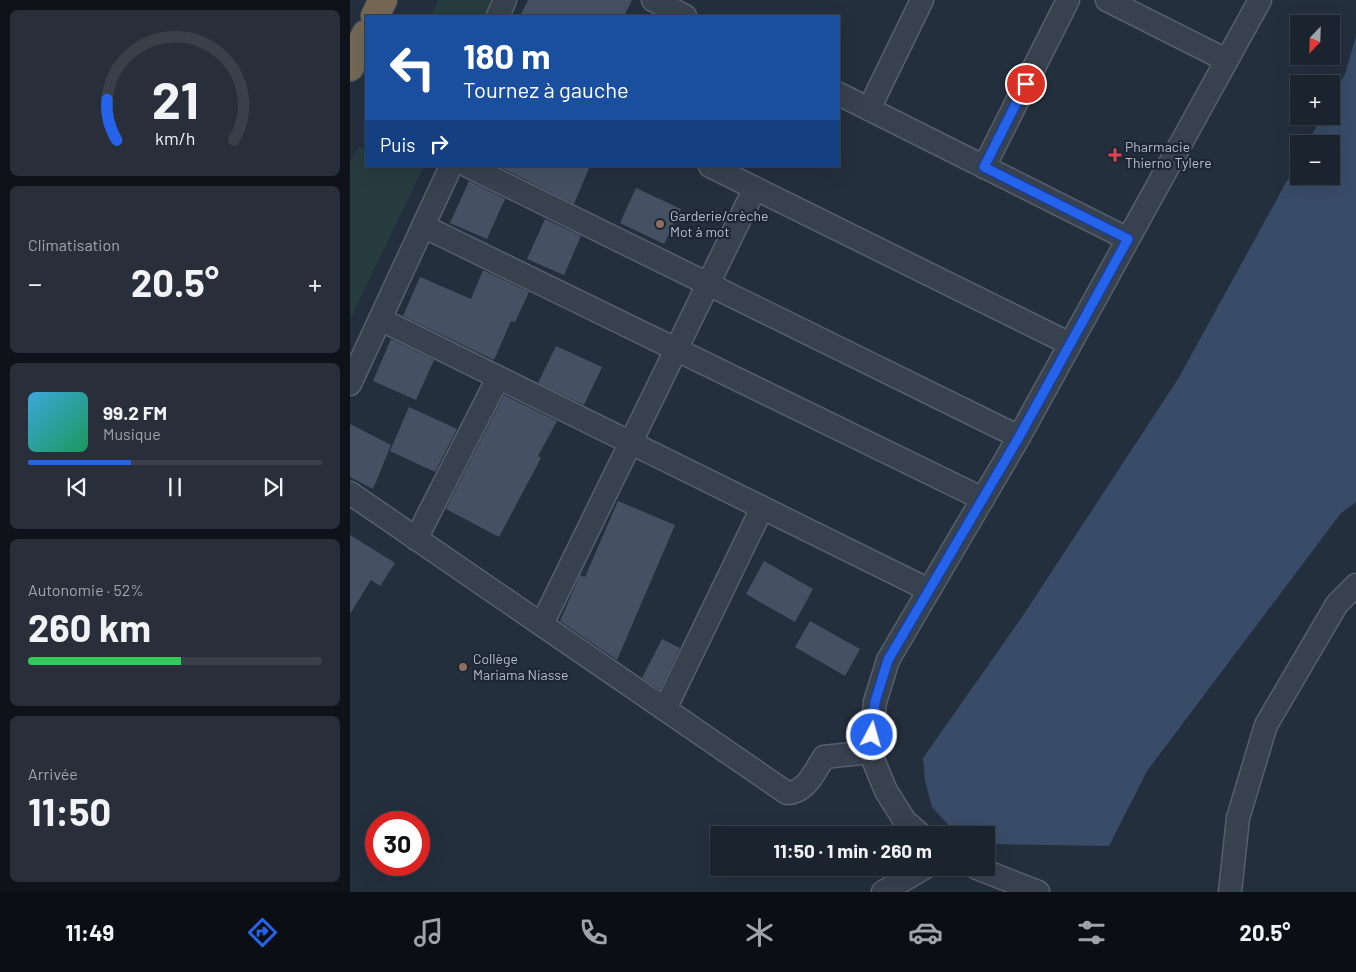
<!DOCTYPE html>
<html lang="fr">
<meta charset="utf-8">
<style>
:root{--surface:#1b232e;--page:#282f3a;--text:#f1f3f6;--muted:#a0a4aa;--line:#39404a;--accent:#2563eb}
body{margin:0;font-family:Barlow,sans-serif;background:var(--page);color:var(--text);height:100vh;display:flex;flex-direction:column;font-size:19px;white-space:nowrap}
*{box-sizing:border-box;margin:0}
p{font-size:16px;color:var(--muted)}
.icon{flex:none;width:28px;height:28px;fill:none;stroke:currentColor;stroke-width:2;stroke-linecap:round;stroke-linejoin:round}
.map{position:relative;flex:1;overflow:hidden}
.details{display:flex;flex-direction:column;gap:10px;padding:10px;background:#0f1319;width:350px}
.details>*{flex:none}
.banner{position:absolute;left:15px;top:15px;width:475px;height:152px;border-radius:0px;box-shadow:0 5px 20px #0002,0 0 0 1px var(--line);background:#1a4fa0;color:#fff;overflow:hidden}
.needle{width:32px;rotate:203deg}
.controls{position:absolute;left:940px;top:15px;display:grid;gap:10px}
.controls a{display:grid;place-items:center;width:50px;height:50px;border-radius:0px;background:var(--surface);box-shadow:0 5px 20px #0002,0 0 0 1px var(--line);font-size:25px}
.speed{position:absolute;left:15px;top:811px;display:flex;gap:10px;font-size:25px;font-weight:700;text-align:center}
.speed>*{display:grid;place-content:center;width:65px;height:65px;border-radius:50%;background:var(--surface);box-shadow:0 5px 20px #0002,0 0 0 1px var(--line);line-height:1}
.speed .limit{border:8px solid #d22;background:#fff;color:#111}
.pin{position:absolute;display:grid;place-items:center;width:42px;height:42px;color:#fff;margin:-21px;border:2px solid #fff;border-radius:50%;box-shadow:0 1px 5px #0007}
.me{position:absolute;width:55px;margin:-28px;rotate:6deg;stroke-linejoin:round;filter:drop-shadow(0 0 4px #0008)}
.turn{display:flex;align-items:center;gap:18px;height:105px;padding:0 15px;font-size:22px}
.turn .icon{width:65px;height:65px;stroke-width:2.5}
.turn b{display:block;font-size:35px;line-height:42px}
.then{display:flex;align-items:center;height:48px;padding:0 15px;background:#0003;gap:10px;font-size:19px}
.big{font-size:38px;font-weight:700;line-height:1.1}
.details .tile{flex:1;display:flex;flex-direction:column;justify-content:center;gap:8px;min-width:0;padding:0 18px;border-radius:8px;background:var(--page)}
.details .dial{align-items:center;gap:0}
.dial svg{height:130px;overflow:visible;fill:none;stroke:var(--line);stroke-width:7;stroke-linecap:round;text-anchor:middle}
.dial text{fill:var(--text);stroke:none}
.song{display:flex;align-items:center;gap:15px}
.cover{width:60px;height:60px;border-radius:8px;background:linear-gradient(135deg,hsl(200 70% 55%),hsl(150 70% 35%))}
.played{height:5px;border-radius:2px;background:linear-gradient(90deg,var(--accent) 35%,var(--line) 35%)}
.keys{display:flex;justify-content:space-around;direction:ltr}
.heat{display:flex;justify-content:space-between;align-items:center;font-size:28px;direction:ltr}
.charge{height:8px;border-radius:4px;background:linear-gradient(90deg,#34c759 52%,var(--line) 0)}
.trip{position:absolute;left:360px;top:826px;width:285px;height:50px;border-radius:0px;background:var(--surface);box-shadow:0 5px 20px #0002,0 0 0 1px var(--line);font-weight:700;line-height:50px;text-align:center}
.tabs{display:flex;height:80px;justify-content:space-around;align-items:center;background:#0b0e12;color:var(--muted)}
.tabs .icon{width:35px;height:35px}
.tabs .on{color:var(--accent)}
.tabs b{font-size:22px;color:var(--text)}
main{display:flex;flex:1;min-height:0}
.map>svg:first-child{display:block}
.green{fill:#263c3f}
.water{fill:#394c67}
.building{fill:#455162}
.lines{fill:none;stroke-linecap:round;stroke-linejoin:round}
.street-casing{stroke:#565f6c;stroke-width:25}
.highway-casing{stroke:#434c59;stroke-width:30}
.street{stroke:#38414e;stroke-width:22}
.highway{stroke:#746855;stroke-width:28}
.route-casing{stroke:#184099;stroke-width:12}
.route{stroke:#2563eb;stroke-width:9}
.health-dot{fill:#e0444e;stroke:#1d2633;stroke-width:2}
.education-dot{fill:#8d6e63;stroke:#1d2633;stroke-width:2}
.labels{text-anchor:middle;stroke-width:4.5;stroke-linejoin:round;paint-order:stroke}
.poi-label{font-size:14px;fill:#b4bcc9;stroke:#1d2633;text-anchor:start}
</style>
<main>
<section class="details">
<div class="tile dial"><svg viewBox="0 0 100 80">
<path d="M14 69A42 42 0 1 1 86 69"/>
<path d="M14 69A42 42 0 0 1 8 44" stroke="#2563eb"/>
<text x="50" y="56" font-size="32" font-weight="700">21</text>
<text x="50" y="72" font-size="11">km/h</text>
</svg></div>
<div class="tile"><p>Climatisation</p>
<div class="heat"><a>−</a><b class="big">20.5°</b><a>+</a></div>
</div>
<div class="tile">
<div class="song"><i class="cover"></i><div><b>99.2 FM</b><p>Musique</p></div></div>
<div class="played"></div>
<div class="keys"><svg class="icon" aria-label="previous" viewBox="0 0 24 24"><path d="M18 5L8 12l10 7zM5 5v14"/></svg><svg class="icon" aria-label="pause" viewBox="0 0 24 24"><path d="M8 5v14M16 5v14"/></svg><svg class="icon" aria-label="next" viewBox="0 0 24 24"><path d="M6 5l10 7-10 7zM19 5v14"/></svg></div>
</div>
<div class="tile"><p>Autonomie · 52%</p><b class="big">260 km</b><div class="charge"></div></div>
<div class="tile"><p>Arrivée</p><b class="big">11:50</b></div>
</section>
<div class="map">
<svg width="1006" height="892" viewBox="0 0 1006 892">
<rect width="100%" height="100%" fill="#242f3e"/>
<g class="green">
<polygon points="88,0 147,0 139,16 81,16"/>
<polygon points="9,147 16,150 16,166 74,166 0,319 0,162"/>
</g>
<polygon class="water" points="1006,36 1006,502 991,513 797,771 759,846 640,844 636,843 636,835 606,833 582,807 575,781 573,758 672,617 828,379 949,159 949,176 981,176 981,144 957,144 972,116 981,116 981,100 995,74"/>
<g class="building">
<polygon points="178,0 282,0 274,16 170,16"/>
<polygon points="148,166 240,166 224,204"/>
<polygon points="119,181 155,199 137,239 100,223"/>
<polygon points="286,188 331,209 314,244 270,223"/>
<polygon points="195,219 231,236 214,275 177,259"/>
<polygon points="133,270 179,292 165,322 161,321 144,360 53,316 70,277 121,299"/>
<polygon points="41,339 84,360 66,400 23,381"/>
<polygon points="206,346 252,367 234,405 188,383"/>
<polygon points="154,395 207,421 188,456 191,458 149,537 96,509"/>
<polygon points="59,407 107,429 85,472 40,451"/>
<polygon points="0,424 41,445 23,489 0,477"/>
<polygon points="268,501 325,525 267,660 210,621 230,575 235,577"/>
<polygon points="0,535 45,563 30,586 21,580 0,614"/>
<polygon points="414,561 463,589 445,622 396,594"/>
<polygon points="460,621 510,649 495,676 445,647"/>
<polygon points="312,639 330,648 310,690 292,678"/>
</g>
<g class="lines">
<g class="street-casing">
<g id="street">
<polyline points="303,0 335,16"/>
<polyline points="757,0 876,60"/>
<polyline points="148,16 155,0"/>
<polyline points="489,94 778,239"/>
<polyline points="519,109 572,0"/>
<polyline points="118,166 669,437"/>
<polyline points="360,166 720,344"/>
<polyline points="634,167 718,0"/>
<polyline points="73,226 633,499"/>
<polyline points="30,319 579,590"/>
<polyline points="0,384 101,166"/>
<path d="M0 493 437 793C456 793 465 771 474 757L520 752"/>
<polyline points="66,539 148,378"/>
<polyline points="192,624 405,188"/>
<polyline points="315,709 412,508"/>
<polyline points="571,835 555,821 536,791 520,752 525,702 538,660 669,437 910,0"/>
<polyline points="627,868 688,892"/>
<polyline points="533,892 574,868"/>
<polyline points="880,892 888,818 916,725 987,604 1006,585"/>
</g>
</g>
<g class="highway-casing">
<g id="highway">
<polyline points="25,16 33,0"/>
<polyline points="0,67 16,34"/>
</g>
</g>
<use href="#street" class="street"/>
<use href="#highway" class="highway"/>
</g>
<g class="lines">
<g class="route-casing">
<polyline id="route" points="522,735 525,702 538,660 669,437 778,239 634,167 676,84"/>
</g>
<use href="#route" class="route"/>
</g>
<path class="health-dot" d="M762.5 147.5h5v5h5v5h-5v5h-5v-5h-5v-5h5z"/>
<g class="education-dot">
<circle cx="310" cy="224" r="5"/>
<circle cx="113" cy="667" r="5"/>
</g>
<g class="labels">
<g class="poi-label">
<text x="775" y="152">Pharmacie<tspan x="775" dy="16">Thierno Tylere</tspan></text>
<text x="320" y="221">Garderie/crèche<tspan x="320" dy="16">Mot à mot</tspan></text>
<text x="123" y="664">Collège<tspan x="123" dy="16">Mariama Niasse</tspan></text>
</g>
</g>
</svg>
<div class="controls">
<a><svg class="needle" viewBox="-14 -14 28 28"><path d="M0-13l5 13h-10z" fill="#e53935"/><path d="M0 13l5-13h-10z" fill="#a0a4aa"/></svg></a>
<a>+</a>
<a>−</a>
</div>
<div class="speed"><div class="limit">30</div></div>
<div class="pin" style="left:676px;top:84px;background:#d93025"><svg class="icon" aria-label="arrive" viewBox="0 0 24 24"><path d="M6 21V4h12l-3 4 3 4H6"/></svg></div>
<svg class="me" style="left:522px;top:735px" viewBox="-20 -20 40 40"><circle r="17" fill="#2563eb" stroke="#fff" stroke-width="3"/><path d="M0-11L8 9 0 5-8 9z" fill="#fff"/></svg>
<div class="trip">11:50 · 1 min · 260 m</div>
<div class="banner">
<div class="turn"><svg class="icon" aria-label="left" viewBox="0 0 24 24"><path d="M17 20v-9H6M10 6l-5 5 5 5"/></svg><div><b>180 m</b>Tournez à gauche</div></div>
<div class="then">Puis<svg class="icon" aria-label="right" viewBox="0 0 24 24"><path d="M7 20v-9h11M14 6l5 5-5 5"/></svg></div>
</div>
</div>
</main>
<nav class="tabs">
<b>11:49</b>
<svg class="icon on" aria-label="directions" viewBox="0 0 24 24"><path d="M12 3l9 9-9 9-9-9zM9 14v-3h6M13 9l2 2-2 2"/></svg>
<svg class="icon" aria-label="music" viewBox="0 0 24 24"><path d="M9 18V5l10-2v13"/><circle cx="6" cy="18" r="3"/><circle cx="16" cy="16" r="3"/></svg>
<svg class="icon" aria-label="phone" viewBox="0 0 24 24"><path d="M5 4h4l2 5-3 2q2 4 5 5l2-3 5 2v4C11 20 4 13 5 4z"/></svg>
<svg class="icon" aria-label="climate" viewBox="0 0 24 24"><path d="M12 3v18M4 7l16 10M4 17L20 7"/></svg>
<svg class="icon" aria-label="car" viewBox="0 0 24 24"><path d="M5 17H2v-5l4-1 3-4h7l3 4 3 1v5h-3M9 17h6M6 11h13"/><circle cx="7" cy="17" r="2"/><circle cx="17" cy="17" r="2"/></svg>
<svg class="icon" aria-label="filters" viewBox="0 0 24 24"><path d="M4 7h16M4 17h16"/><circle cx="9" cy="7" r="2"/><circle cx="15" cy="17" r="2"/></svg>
<b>20.5°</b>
</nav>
